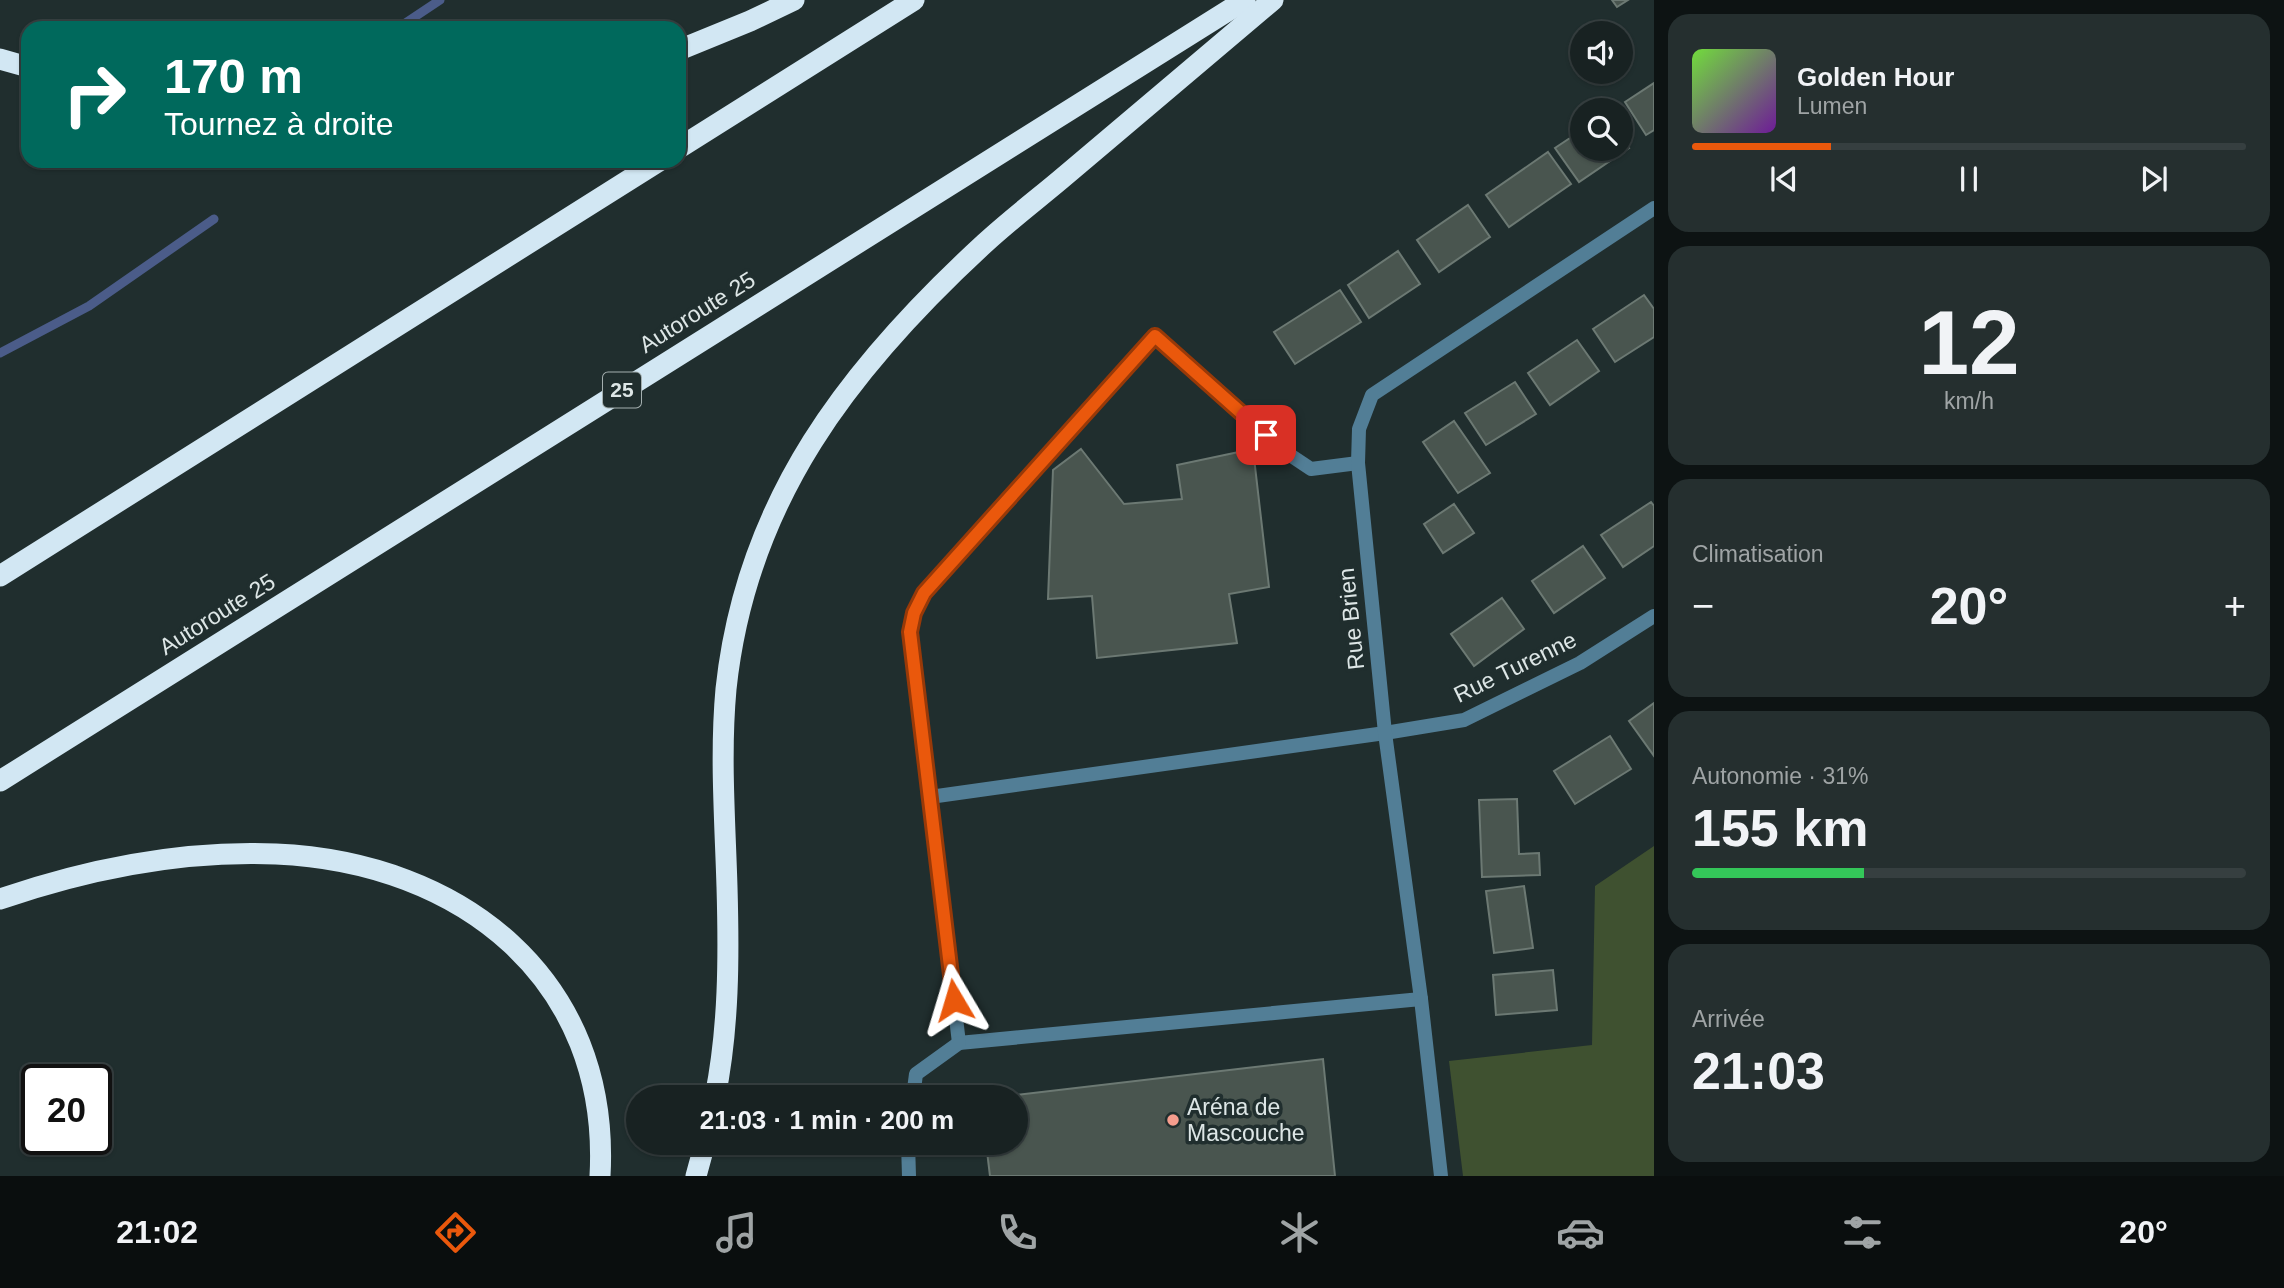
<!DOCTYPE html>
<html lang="fr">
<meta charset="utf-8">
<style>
:root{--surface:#182222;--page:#252f2f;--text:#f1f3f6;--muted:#9fa4a5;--line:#363f40;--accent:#ea580c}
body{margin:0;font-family:Arial,sans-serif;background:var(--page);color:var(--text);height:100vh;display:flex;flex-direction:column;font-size:26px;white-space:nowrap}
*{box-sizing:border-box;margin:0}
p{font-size:23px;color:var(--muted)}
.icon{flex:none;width:38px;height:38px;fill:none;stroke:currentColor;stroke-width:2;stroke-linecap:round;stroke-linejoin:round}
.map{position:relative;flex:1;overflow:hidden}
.drawer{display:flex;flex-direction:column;gap:14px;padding:14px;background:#0d1313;width:630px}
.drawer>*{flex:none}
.top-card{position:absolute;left:21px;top:21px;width:665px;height:147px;border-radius:21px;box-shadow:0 2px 5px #0004,0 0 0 2px var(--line);background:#00695c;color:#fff;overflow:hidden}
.fabs{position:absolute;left:1570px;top:21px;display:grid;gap:14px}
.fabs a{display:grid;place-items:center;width:63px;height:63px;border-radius:50%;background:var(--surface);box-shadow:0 2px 5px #0004,0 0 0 2px var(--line);font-size:35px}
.speed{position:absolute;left:21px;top:1064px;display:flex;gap:14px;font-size:35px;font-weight:700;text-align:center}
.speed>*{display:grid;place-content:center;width:91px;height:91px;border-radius:50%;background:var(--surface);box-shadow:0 2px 5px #0004,0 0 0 2px var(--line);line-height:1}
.speed .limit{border:4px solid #111;border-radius:10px;background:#fff;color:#111}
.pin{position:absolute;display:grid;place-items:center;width:60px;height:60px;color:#fff;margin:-30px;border-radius:14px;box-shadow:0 4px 10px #0006}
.me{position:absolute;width:77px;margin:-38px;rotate:353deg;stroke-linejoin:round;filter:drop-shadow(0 0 5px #0008)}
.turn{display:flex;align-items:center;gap:24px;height:147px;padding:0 28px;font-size:32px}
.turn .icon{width:91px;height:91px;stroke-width:2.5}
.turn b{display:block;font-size:49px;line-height:60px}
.big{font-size:52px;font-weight:800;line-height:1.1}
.drawer .tile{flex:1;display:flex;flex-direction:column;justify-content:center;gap:10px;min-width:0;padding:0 24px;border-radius:21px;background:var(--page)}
.drawer .dial{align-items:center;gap:0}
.dial b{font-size:91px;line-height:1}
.song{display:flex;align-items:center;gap:21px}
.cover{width:84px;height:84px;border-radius:10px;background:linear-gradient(135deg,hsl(100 70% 55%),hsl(280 70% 35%))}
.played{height:7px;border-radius:4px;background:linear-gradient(90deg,var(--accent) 25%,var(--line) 25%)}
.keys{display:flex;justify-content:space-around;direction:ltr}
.heat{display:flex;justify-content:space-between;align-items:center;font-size:38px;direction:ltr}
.charge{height:10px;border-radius:5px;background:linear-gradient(90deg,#34c759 31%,var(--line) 0)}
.trip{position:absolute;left:626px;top:1085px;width:402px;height:70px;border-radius:35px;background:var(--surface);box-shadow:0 2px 5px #0004,0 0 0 2px var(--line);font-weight:800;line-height:70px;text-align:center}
.dock{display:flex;height:112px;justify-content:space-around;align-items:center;background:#0a0e0e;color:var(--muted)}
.dock .icon{width:49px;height:49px}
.dock .on{color:var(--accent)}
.dock b{font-size:32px;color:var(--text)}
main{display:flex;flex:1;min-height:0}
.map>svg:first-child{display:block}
.green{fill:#3f5130}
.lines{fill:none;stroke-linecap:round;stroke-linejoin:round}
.stream{stroke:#4b5c89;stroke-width:9}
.building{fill:#49554f;stroke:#6c7973;stroke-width:2}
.lane{stroke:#527e96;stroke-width:14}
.street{stroke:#527e96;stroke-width:14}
.highway{stroke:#d2e7f3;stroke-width:21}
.route-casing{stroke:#983908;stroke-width:18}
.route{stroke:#ea580c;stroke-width:12}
.poi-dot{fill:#f59d8d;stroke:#202e2e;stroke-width:2.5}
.labels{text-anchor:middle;stroke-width:7;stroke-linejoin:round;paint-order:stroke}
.shield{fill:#202e2e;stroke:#a4afaf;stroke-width:2}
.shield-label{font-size:21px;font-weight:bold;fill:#dde6e6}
.street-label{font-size:23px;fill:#dde6e6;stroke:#202e2e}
.poi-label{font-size:23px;fill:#dde6e6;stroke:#202e2e;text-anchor:start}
</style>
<main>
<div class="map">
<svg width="1654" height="1176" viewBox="0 0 1654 1176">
<rect width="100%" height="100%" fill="#202e2e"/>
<polygon class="green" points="1654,846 1654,1176 1463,1176 1449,1061 1592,1045 1595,886"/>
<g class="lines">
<g class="stream">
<polyline points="398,28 440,0"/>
<polyline points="0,353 89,306 214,219"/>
</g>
</g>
<g class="building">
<polygon points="1612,0 1628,0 1617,7"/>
<polygon points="1654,83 1654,130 1646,135 1625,102"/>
<polygon points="1582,130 1582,149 1620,149 1620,136 1629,148 1579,182 1555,148"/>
<polygon points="1548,152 1571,184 1509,227 1486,195"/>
<polygon points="1468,205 1490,237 1439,272 1417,240"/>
<polygon points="1398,251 1420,284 1369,318 1348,285"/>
<polygon points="1340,290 1361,322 1295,364 1274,332"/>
<polygon points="1644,295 1654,309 1654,337 1615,362 1593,329"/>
<polygon points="1577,340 1599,371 1550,405 1528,373"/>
<polygon points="1515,382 1536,414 1486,445 1465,413"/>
<polygon points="1454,421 1490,473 1458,493 1423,442"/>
<polygon points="1081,449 1124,504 1182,499 1177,465 1253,449 1269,587 1229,594 1237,643 1097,658 1092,596 1048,599 1053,470"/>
<polygon points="1651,502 1654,506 1654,546 1623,567 1601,535"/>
<polygon points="1454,504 1474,533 1443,553 1424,524"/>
<polygon points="1583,546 1605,578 1554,613 1532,581"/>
<polygon points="1502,598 1524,629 1474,666 1451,634"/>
<polygon points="1654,703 1654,756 1629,721"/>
<polygon points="1610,736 1631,769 1575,804 1554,771"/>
<polygon points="1517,799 1519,854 1539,853 1540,875 1482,877 1479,800"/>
<polygon points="1524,886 1533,948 1494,953 1486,891"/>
<polygon points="1553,970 1557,1010 1496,1015 1493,975"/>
<polygon points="1323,1059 1335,1176 990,1176 986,1143 1017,1143 1017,1097 1000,1097"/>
</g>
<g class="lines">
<g class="lane">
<polyline points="1358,463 1311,469 1284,451 1155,336 924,592 914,613 910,632 959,1043 1421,999"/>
<polyline points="930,797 1385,733"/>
<polyline points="913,1097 916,1074 959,1043"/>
<polyline points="908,1143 909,1176"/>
</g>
<g class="street">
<polyline points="1385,733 1464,720 1580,663 1654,616"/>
<polyline points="1441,1176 1421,999 1385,733 1358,463 1359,429 1372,395 1654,208"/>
</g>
<g class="highway">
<polyline points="679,50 750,21 794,0"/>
<polyline points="0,59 28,67"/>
<polyline points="679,148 914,0"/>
<polyline points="0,576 659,161"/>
<polyline points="0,781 1245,0"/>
<path d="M0 899C88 869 182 850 276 854 461 862 611 979 600 1176"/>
<path d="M715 1097C729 1028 729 956 727 887 725 820 720 755 726 689 746 500 850 367 985 243 1011 219 1039 198 1066 175 1135 117 1204 58 1273 0"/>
<polyline points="696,1176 705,1143"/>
</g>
</g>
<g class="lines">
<g class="route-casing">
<polyline id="route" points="954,1000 910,632 914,613 924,593 1155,336 1266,435"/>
</g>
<use href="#route" class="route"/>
</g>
<circle class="poi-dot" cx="1173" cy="1120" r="7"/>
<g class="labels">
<rect class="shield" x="603" y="372.5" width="38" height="35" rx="5"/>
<g class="shield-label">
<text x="622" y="397">25</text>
</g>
<g class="street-label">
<text transform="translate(697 312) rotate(-32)" y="8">Autoroute 25</text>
<text transform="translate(217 614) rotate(-32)" y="8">Autoroute 25</text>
<text transform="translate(1351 619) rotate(-96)" y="8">Rue Brien</text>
<text transform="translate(1515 667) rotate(-26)" y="8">Rue Turenne</text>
</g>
<g class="poi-label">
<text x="1187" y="1115">Aréna de<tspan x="1187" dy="26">Mascouche</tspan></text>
</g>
</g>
</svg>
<div class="fabs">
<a><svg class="icon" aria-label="sound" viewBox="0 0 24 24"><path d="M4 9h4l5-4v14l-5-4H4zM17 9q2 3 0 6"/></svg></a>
<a><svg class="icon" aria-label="search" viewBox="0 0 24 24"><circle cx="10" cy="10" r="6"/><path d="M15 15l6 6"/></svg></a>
</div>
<div class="speed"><div class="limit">20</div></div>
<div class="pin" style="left:1266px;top:435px;background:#d93025"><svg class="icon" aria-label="arrive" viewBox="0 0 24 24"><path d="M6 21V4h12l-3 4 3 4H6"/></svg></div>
<svg class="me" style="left:954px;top:1000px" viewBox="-20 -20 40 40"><path d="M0-17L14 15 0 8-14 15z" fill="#ea580c" stroke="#fff" stroke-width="4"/></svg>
<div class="trip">21:03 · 1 min · 200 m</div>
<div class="top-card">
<div class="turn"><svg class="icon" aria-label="right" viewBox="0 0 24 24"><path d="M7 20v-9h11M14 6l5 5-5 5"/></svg><div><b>170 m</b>Tournez à droite</div></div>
</div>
</div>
<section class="drawer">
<div class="tile">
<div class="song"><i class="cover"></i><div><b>Golden Hour</b><p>Lumen</p></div></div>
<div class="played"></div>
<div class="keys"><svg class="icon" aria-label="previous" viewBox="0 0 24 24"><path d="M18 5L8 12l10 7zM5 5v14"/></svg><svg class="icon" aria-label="pause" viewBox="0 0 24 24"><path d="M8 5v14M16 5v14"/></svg><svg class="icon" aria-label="next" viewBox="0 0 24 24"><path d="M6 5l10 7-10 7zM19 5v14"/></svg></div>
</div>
<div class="tile dial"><b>12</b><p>km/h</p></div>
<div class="tile"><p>Climatisation</p>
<div class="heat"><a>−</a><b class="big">20°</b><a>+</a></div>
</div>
<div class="tile"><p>Autonomie · 31%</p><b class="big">155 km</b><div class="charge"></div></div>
<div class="tile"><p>Arrivée</p><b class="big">21:03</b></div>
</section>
</main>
<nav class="dock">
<b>21:02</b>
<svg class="icon on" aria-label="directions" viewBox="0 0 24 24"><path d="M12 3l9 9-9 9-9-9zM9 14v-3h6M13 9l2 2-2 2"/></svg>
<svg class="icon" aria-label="music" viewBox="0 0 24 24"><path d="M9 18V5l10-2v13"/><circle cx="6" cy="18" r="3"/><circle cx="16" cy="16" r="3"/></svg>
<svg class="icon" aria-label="phone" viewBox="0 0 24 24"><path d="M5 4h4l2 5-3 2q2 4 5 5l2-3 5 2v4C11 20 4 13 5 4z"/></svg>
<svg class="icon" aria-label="climate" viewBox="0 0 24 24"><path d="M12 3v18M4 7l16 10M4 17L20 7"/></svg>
<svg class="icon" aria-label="car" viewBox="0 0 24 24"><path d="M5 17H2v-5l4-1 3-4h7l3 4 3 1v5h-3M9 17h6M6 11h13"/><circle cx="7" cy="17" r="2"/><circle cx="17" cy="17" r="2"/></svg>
<svg class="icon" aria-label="filters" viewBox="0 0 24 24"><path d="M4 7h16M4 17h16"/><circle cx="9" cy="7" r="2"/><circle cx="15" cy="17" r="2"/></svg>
<b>20°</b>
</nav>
